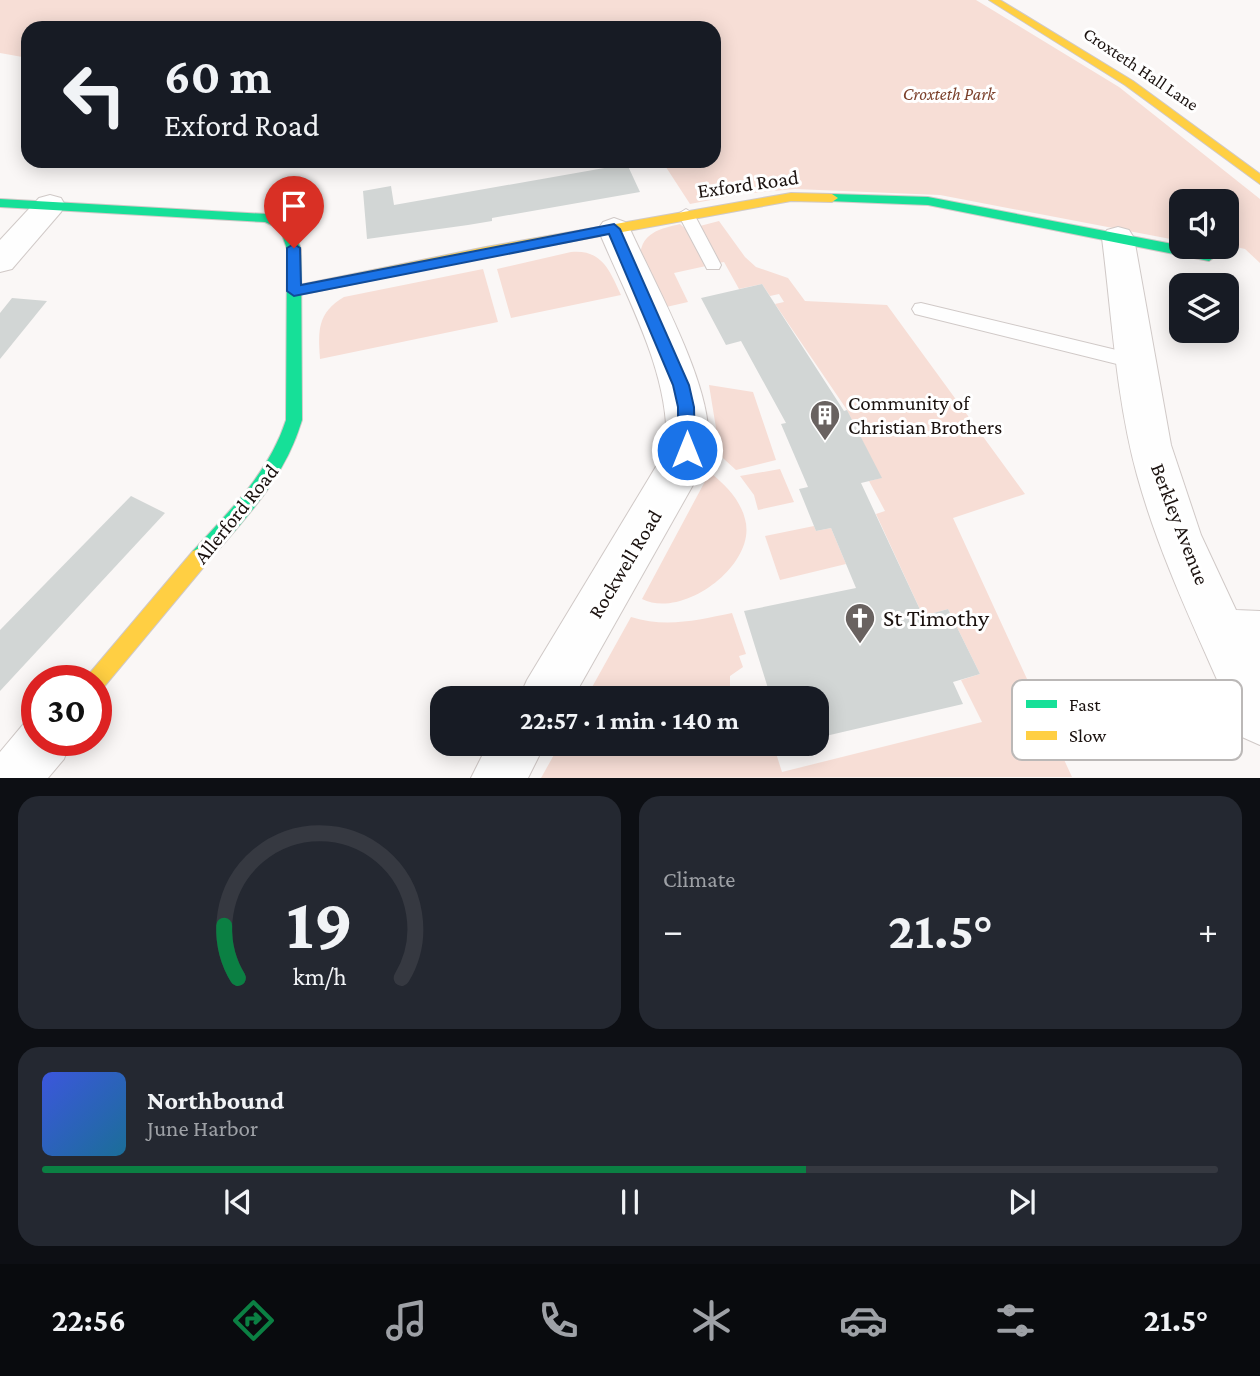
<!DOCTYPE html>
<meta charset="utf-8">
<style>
:root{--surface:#171b24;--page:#242831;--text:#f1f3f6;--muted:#9ea1a6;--line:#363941;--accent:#0b8043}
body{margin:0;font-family:"Crimson Pro",serif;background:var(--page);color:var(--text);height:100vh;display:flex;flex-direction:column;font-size:26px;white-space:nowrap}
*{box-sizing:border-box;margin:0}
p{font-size:23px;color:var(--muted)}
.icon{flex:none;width:38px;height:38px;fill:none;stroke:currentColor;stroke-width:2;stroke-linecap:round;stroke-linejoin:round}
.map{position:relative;height:778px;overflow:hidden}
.details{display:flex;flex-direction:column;gap:18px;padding:18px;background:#0d0f14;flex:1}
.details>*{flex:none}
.top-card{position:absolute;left:21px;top:21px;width:700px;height:147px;border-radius:21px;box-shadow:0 4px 18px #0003;background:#171b24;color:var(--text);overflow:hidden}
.fabs{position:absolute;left:1169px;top:189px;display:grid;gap:14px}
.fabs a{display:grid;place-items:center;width:70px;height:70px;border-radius:14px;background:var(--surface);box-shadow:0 4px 18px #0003;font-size:35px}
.speed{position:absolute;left:21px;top:665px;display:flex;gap:14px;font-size:35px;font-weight:700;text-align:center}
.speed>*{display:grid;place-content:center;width:91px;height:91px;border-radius:50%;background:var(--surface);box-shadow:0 4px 18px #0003;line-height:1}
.speed .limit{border:10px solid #d22;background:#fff;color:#111}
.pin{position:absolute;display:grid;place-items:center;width:60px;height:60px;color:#fff;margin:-72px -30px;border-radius:50% 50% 50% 0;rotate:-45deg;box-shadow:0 0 7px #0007}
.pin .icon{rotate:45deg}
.me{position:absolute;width:77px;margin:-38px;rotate:0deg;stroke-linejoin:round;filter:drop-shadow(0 0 5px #0008)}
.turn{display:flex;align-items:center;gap:24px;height:147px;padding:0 28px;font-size:32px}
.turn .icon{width:91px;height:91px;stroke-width:2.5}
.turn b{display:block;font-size:49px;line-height:60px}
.big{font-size:52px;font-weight:700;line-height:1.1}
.details .tile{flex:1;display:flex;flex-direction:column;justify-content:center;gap:10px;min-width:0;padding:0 24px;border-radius:21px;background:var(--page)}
.details .dial{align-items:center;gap:0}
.dial svg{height:182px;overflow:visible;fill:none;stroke:var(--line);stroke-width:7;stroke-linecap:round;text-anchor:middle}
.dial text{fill:var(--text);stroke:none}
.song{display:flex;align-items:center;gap:21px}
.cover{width:84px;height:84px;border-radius:10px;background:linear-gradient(135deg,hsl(230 70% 55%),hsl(200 70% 35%))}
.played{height:7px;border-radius:4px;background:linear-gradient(90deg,var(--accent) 65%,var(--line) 65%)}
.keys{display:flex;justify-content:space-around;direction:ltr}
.heat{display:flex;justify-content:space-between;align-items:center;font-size:38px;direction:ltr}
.details .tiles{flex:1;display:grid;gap:18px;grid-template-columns:1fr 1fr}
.tile:last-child{grid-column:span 2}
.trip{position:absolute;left:430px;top:686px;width:399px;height:70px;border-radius:21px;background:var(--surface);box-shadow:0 4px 18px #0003;font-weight:700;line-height:70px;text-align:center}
.dock{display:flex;height:112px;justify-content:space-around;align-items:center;background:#090b0e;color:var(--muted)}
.dock .icon{width:49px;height:49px}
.dock .current{color:var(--accent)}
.dock b{font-size:32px;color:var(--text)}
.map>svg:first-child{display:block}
.green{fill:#f7ded6}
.building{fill:#d2d6d5}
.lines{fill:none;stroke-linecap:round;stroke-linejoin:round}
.lane-casing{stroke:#d0c9c7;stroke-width:2}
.street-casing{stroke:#d0c9c7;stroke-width:2}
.fast-casing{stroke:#d0c9c7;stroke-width:2}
.slow-casing{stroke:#d0c9c7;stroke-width:2}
.lane{fill:#fefefe;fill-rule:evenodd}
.street{fill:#fefefe;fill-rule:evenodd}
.fast{fill:#16e098;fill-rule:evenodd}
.slow{fill:#ffcf43;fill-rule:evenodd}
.route{fill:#1a73e8;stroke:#114b97;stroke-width:2}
.labels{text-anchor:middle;stroke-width:6;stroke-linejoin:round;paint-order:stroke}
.far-street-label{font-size:18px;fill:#1b120f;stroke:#fff}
.far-park-label{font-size:18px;font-style:italic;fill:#7c422d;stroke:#fff}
.street-label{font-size:21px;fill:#1b120f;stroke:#fff}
.poi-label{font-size:21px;fill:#1b120f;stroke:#fff;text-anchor:start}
.near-poi-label{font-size:24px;fill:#1b120f;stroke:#fff;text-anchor:start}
.key{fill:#fff;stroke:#bbb8b7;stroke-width:2}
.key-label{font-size:19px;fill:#1b120f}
</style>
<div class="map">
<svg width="1260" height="778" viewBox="0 0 1260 778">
<rect width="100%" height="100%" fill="#faf7f6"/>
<g class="green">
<polygon points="0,0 976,0 1119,87 1260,199 1260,263 1245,249 1227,245 1227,201 1181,201 1181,241 940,195 795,189 742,194 690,204 662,161 714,161 714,28 28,28 28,58 0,53"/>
<polygon points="719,221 745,257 756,267 788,278 805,301 887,305 1025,494 953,518 1072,777 541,778 560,744 773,744 782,772 982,722 961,680 980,674 948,609 923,616 876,514 885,511 869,481 881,478 847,410 775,304 784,302 779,294 770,296 762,284 739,289 724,262 719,263 700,226"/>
<path d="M680 224 687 230 706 266 674 273 688 302 662 308 640 256C642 232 660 229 680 224Z"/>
<path d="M571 252C602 249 610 271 621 295L511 318 497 269Z"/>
<path d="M483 269 498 322 320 359C318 331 317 313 344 297Z"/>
<polygon points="709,385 753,392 776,460 736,470 713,449 716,428"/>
<polygon points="780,469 794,502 758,510 754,495 740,476"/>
<path d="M710 472C725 485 740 499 745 519 758 564 683 620 642 599Z"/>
<polygon points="814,526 816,531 831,528 846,564 780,580 765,536"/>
<path d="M732 613 746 654 739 656 743 667 730 676V698H586L631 617C666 628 698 620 732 613Z"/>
</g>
<g class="building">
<polygon points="627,164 640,192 492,218 492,221 468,225 367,239 363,191 391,186 394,205"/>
<polygon points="762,284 844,411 847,410 882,478 861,483 923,616 948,609 980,674 953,682 963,704 817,738 817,698 771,698 744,611 856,588 831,528 816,531 799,489 808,487 781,424 786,423 741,341 726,345 701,298"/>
<polygon points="12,298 47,301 0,359 0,313"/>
<polygon points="131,496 165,513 0,691 0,630"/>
</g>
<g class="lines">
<g class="lane-casing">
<g id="lane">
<polygon points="686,209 694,214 721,265 719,269 707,269 705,265 678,214"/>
<polygon points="921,303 1137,355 1146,362 1137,369 915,314 912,309 915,304"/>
</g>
</g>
<g class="street-casing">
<g id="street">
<polygon points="50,195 61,198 65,205 61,212 12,269 0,272 0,240 39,198"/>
<path d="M614 218 625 222 630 229C653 281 719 396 707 450 705 462 698 474 693 485L573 698H519L527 680 666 450C672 376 626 297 598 229L603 222Z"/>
<path d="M1118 227 1129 230 1134 238 1171 445 1201 535 1236 610 1260 611V745L1242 737C1206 651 1162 566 1137 475 1116 398 1112 317 1102 238L1107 230Z"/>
<polygon points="37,717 37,740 71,740 64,759 48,778 0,778 0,752 26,721"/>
<polygon points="488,744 545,744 528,778 471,778"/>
</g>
</g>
<g class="fast-casing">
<g id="fast">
<polygon points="832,194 928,197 1209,251 1216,256 1209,261 928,205 828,201 828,195"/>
<path d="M0 199 267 214 292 226 301 249 302 420C285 478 245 519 207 563L200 566 193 563 191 557 193 551C230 510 269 473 286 420L287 249 280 229 265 222 0 207Z"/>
</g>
</g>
<g class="slow-casing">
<g id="slow">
<polygon points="989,0 1000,0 1133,81 1260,174 1260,184 1125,85"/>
<polygon points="791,193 832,194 838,198 832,202 791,201 486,257 294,296 287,291 294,286 486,247"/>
<polygon points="200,548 207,551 209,557 207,563 103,688 96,691 96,681 86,681 89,674 193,551"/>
</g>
</g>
<use href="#lane" class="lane"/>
<use href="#street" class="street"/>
<use href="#fast" class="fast"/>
<use href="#slow" class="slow"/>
</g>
<polygon class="route" points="614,224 620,229 689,385 694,407 695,450 687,457 678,450 678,407 673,385 609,234 294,296 287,291 287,248 294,244 300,248 301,285"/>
<defs>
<g id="building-pin" transform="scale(1.575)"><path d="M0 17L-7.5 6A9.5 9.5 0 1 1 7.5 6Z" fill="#696260" stroke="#fff"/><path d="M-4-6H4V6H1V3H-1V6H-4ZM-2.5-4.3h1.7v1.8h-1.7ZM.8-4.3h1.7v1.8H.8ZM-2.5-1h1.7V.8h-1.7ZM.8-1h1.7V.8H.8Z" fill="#fff"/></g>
<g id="church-pin" transform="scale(1.575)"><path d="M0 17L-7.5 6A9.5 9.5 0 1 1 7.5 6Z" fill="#696260" stroke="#fff"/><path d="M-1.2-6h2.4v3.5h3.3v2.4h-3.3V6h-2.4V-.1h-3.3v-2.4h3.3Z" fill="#fff"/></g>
</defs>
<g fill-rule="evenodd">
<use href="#building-pin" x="825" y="415"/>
<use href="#church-pin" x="860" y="618"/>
</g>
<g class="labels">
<g class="far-street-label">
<text transform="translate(1141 69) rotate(34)" y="6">Croxteth Hall Lane</text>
</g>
<g class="far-park-label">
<text x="949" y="100">Croxteth Park</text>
</g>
<g class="street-label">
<text transform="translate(748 184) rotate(-8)" y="7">Exford Road</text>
<text transform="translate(236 514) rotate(-51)" y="7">Allerford Road</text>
<text transform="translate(1180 524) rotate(69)" y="7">Berkley Avenue</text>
<text transform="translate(625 564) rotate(-59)" y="7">Rockwell Road</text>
</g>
<g class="poi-label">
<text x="848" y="410">Community of<tspan x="848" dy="24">Christian Brothers</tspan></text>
</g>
<g class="near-poi-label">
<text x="883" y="626">St Timothy</text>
</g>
</g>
<rect x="1012" y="680" width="230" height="80" rx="10" class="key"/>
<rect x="1026" y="700" width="31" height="8" fill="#16e098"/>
<rect x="1026" y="731" width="31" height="9" fill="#ffcf43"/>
<g class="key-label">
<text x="1069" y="711">Fast</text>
<text x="1069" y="742">Slow</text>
</g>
</svg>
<div class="fabs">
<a><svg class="icon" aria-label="sound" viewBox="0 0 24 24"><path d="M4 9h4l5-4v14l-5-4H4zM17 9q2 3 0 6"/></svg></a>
<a><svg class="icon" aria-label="layers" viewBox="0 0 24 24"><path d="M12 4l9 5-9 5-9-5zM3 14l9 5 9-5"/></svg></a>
</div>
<div class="speed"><div class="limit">30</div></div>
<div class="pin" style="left:294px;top:248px;background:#d93025"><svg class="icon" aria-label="arrive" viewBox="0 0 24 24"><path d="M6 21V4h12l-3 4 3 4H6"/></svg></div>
<svg class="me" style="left:687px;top:450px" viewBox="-20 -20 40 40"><circle r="17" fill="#1a73e8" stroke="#fff" stroke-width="3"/><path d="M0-11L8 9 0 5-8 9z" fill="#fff"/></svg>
<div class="trip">22:57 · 1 min · 140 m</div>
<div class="top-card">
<div class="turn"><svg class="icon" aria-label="left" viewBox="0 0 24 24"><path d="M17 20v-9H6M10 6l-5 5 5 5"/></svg><div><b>60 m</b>Exford Road</div></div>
</div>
</div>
<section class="details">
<div class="tiles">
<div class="tile dial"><svg viewBox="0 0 100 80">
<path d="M14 69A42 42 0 1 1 86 69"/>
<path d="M14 69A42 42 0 0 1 8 46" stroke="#0b8043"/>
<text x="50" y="56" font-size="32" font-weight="700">19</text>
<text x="50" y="72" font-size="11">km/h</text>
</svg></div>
<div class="tile"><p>Climate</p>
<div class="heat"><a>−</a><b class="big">21.5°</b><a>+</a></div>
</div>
<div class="tile">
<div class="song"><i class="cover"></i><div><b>Northbound</b><p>June Harbor</p></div></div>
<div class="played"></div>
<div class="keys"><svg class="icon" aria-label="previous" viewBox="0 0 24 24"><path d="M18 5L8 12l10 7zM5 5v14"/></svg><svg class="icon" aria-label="pause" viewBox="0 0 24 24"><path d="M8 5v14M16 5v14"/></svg><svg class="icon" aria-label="next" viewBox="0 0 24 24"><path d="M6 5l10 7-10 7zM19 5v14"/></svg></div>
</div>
</div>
</section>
<nav class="dock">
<b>22:56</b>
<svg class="icon current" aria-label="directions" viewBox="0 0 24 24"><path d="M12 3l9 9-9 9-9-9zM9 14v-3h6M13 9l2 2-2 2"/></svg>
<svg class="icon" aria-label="music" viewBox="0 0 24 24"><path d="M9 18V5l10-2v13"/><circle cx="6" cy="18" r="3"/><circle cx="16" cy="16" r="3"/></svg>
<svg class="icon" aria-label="phone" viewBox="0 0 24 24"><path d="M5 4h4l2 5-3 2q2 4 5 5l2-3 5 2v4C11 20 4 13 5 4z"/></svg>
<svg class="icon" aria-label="climate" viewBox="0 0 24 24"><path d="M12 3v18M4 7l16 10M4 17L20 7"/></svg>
<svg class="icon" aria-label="car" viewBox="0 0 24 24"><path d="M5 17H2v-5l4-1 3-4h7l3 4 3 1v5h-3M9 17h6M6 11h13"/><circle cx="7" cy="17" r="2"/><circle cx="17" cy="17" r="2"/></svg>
<svg class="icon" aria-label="filters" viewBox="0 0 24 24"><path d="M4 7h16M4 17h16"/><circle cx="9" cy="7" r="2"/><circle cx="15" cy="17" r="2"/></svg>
<b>21.5°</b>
</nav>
